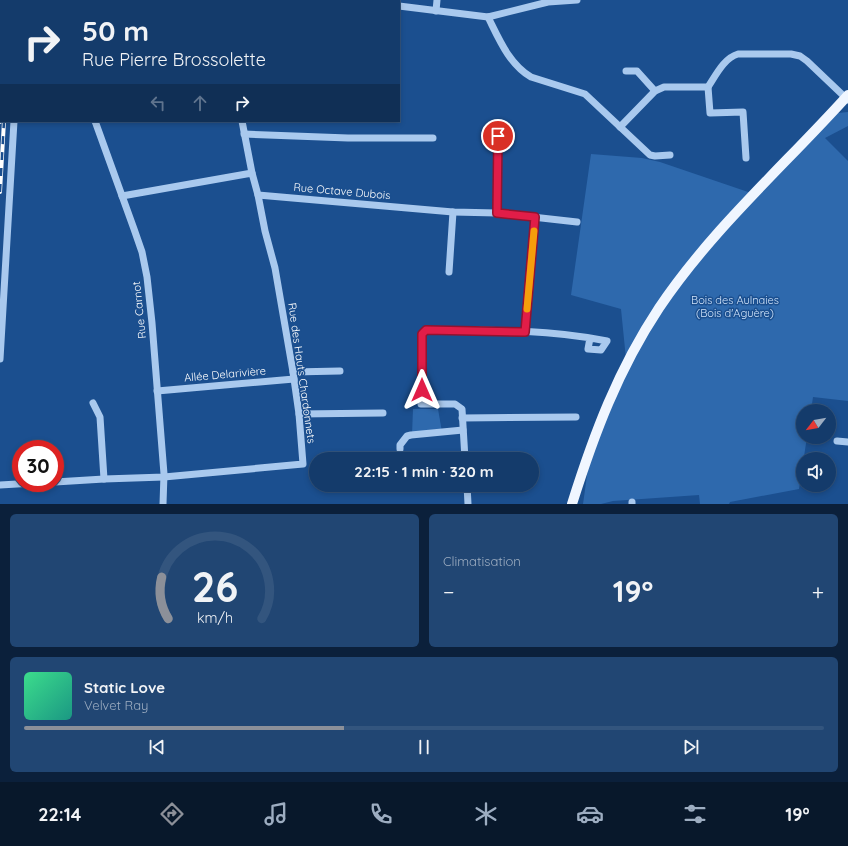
<!DOCTYPE html>
<html lang="fr">
<meta charset="utf-8">
<style>
:root{--surface:#143b6b;--page:#214673;--text:#f1f3f6;--muted:#9dadc1;--line:#33557e;--accent:#8c9099}
body{margin:0;font-family:Quicksand,sans-serif;background:var(--page);color:var(--text);height:100vh;display:flex;flex-direction:column;font-size:15px;white-space:nowrap}
*{box-sizing:border-box;margin:0}
p{font-size:13px;color:var(--muted)}
.icon{flex:none;width:22px;height:22px;fill:none;stroke:currentColor;stroke-width:2;stroke-linecap:round;stroke-linejoin:round}
.map{position:relative;height:504px;overflow:hidden}
.details{display:flex;flex-direction:column;gap:10px;padding:10px;background:#0b203b;flex:1}
.details>*{flex:none}
.guide{position:absolute;left:0px;top:0px;width:400px;height:122px;box-shadow:0 2px 6px #0003,0 0 0 1px var(--line);background:#143b6b;color:var(--text);overflow:hidden}
.needle{width:26px;rotate:239deg}
.buttons{position:absolute;left:796px;top:404px;display:grid;gap:8px}
.buttons a{display:grid;place-items:center;width:40px;height:40px;border-radius:50%;background:var(--surface);box-shadow:0 2px 6px #0003,0 0 0 1px var(--line);font-size:20px}
.speed{position:absolute;left:12px;top:440px;display:flex;gap:8px;font-size:20px;font-weight:700;text-align:center}
.speed>*{display:grid;place-content:center;width:52px;height:52px;border-radius:50%;background:var(--surface);box-shadow:0 2px 6px #0003,0 0 0 1px var(--line);line-height:1}
.speed .limit{border:6px solid #d22;background:#fff;color:#111}
.pin{position:absolute;display:grid;place-items:center;width:34px;height:34px;color:#fff;margin:-17px;border:2px solid #fff;border-radius:50%;box-shadow:0 1px 4px #0007}
.me{position:absolute;width:44px;margin:-22px;rotate:0deg;stroke-linejoin:round;filter:drop-shadow(0 0 3px #0008)}
.turn{display:flex;align-items:center;gap:14px;height:84px;padding:0 16px;font-size:18px}
.turn .icon{width:52px;height:52px;stroke-width:2.5}
.turn b{display:block;font-size:28px;line-height:34px}
.lanes{display:flex;align-items:center;height:38px;padding:0 16px;background:#0003;justify-content:center;gap:20px;direction:ltr}
.lanes .off{opacity:.35}
.big{font-size:30px;font-weight:700;line-height:1.1}
.details .card{flex:1;display:flex;flex-direction:column;justify-content:center;gap:6px;min-width:0;padding:0 14px;border-radius:6px;background:var(--page)}
.details .dial{align-items:center;gap:0}
.dial svg{height:104px;overflow:visible;fill:none;stroke:var(--line);stroke-width:7;stroke-linecap:round;text-anchor:middle}
.dial text{fill:var(--text);stroke:none}
.song{display:flex;align-items:center;gap:12px}
.cover{width:48px;height:48px;border-radius:6px;background:linear-gradient(135deg,hsl(150 70% 55%),hsl(170 70% 35%))}
.played{height:4px;border-radius:2px;background:linear-gradient(90deg,var(--accent) 40%,var(--line) 40%)}
.keys{display:flex;justify-content:space-around;direction:ltr}
.heat{display:flex;justify-content:space-between;align-items:center;font-size:22px;direction:ltr}
.details .tiles{flex:1;display:grid;gap:10px;grid-template-columns:1fr 1fr}
.card:last-child{grid-column:span 2}
.trip{position:absolute;left:309px;top:452px;width:230px;height:40px;border-radius:20px;background:var(--surface);box-shadow:0 2px 6px #0003,0 0 0 1px var(--line);font-weight:700;line-height:40px;text-align:center}
.tabs{display:flex;height:64px;justify-content:space-around;align-items:center;background:#08182b;color:var(--muted)}
.tabs .icon{width:28px;height:28px}
.tabs .current{color:var(--accent)}
.tabs b{font-size:18px;color:var(--text)}
.map>svg:first-child{display:block}
.green{fill:#2e69ad}
.lines{fill:none;stroke-linecap:round;stroke-linejoin:round}
.minor{stroke:#a9c9ee;stroke-width:7}
.major{stroke:#f0f6ff;stroke-width:10}
.rail-casing{stroke:#fff;stroke-width:4}
.rail{stroke:#1b4f8f;stroke-width:2.5;stroke-dasharray:8;stroke-linecap:butt}
.route-casing{stroke:#92132f;stroke-width:10}
.route{stroke:#e11d48;stroke-width:7}
.slow{stroke:#f59e0b;stroke-width:7}
.labels{text-anchor:middle;stroke-width:3;stroke-linejoin:round;paint-order:stroke}
.street-label{font-size:11px;fill:#fff;stroke:#1b4f8f}
.park-label{font-size:11px;fill:#cfe3fa;stroke:#1b4f8f}
</style>
<div class="map">
<svg width="848" height="504" viewBox="0 0 848 504">
<rect width="100%" height="100%" fill="#1b4f8f"/>
<g class="green">
<polygon points="848,112 848,126 825,138 848,161 848,401 813,397 811,411 803,411 803,437 807,437 799,489 730,502 729,504 700,504 699,495 613,501 601,504 583,504 589,461 627,369 621,309 571,295 591,154 642,158 660,162 754,194 838,113"/>
<polygon points="413,409 438,409 442,432 412,435"/>
</g>
<g class="lines">
<g class="minor">
<polyline points="50,0 50,1"/>
<polyline points="370,0 373,1"/>
<polyline points="23,1 23,0"/>
<polyline points="232,1 232,0"/>
<polyline points="399,6 488,17 548,2 577,0"/>
<polyline points="436,11 437,0"/>
<path d="M488 17C499 39 509 64 531 77L585 94 650 155 655 156 670 155"/>
<polyline points="626,71 637,71 655,91"/>
<polyline points="708,87 710,113 743,112 746,158"/>
<polyline points="95,121 134,229 142,252 147,277 152,323 164,474 163,504"/>
<polyline points="242,121 252,173"/>
<path d="M620 127 655 91 664 87H708C716 75 724 58 738 54H791L800 56 807 61 848 100"/>
<polyline points="244,134 348,138 433,138"/>
<polyline points="122,196 252,173 258,195 453,212 497,213 577,222"/>
<polyline points="497,213 498,136"/>
<polyline points="449,272 453,212"/>
<polyline points="525,332 535,217"/>
<polyline points="0,359 14,121"/>
<polyline points="293,372 340,371"/>
<polyline points="157,391 294,379"/>
<polyline points="93,403 100,417 104,479"/>
<polyline points="299,414 383,413"/>
<polyline points="462,418 576,417"/>
<polyline points="837,441 848,442"/>
<polyline points="400,449 400,445 407,436 411,435 463,430"/>
<path d="M465 459 462 409 455 404H421L422 334 426 330C486 330 548 329 607 341L601 350 588 349 590 338"/>
<polyline points="55,482 104,479 164,477 303,464 299,414 293,372 275,268 265,231 258,195"/>
<polyline points="0,485 34,483"/>
<polyline points="467,485 468,504"/>
<polyline points="632,502 632,504"/>
</g>
<path class="major" d="M572 504C594 434 618 370 659 308 712 229 785 165 848 95"/>
<g class="rail-casing">
<g id="rail">
<polyline points="7,1 7,0"/>
<polyline points="0,122 1,106"/>
<polyline points="0,192 4,121"/>
</g>
</g>
<use href="#rail" class="rail"/>
</g>
<g class="lines">
<g class="route-casing">
<polyline id="route" points="422,390 422,334 426,330 525,332 535,217 497,213 498,136"/>
</g>
<use href="#route" class="route"/>
<polyline class="slow" points="527,309 534,231"/>
</g>
<g class="labels">
<g class="street-label">
<text transform="translate(342 191) rotate(5)" y="4">Rue Octave Dubois</text>
<text transform="translate(139 310) rotate(-96)" y="4">Rue Carnot</text>
<text transform="translate(302 373) rotate(82)" y="4">Rue des Hauts Chardonnets</text>
<text transform="translate(225 374) rotate(-5)" y="4">Allée Delarivière</text>
</g>
<g class="park-label">
<text x="735" y="304">Bois des Aulnaies<tspan x="735" dy="13">(Bois d'Aguère)</tspan></text>
</g>
</g>
</svg>
<div class="buttons">
<a><svg class="needle" viewBox="-14 -14 28 28"><path d="M0-13l5 13h-10z" fill="#e53935"/><path d="M0 13l5-13h-10z" fill="#9dadc1"/></svg></a>
<a><svg class="icon" aria-label="sound" viewBox="0 0 24 24"><path d="M4 9h4l5-4v14l-5-4H4zM17 9q2 3 0 6"/></svg></a>
</div>
<div class="speed"><div class="limit">30</div></div>
<div class="pin" style="left:498px;top:136px;background:#d93025"><svg class="icon" aria-label="arrive" viewBox="0 0 24 24"><path d="M6 21V4h12l-3 4 3 4H6"/></svg></div>
<svg class="me" style="left:422px;top:390px" viewBox="-20 -20 40 40"><path d="M0-17L14 15 0 8-14 15z" fill="#e11d48" stroke="#fff" stroke-width="4"/></svg>
<div class="trip">22:15 · 1 min · 320 m</div>
<div class="guide">
<div class="turn"><svg class="icon" aria-label="right" viewBox="0 0 24 24"><path d="M7 20v-9h11M14 6l5 5-5 5"/></svg><div><b>50 m</b>Rue Pierre Brossolette</div></div>
<div class="lanes"><svg class="icon off" aria-label="left" viewBox="0 0 24 24"><path d="M17 20v-9H6M10 6l-5 5 5 5"/></svg><svg class="icon off" aria-label="ahead" viewBox="0 0 24 24"><path d="M12 20V5M6 11l6-6 6 6"/></svg><svg class="icon" aria-label="right" viewBox="0 0 24 24"><path d="M7 20v-9h11M14 6l5 5-5 5"/></svg></div>
</div>
</div>
<section class="details">
<div class="tiles">
<div class="card dial"><svg viewBox="0 0 100 80">
<path d="M14 69A42 42 0 1 1 86 69"/>
<path d="M14 69A42 42 0 0 1 9 37" stroke="#8c9099"/>
<text x="50" y="56" font-size="32" font-weight="700">26</text>
<text x="50" y="72" font-size="11">km/h</text>
</svg></div>
<div class="card"><p>Climatisation</p>
<div class="heat"><a>−</a><b class="big">19°</b><a>+</a></div>
</div>
<div class="card">
<div class="song"><i class="cover"></i><div><b>Static Love</b><p>Velvet Ray</p></div></div>
<div class="played"></div>
<div class="keys"><svg class="icon" aria-label="previous" viewBox="0 0 24 24"><path d="M18 5L8 12l10 7zM5 5v14"/></svg><svg class="icon" aria-label="pause" viewBox="0 0 24 24"><path d="M8 5v14M16 5v14"/></svg><svg class="icon" aria-label="next" viewBox="0 0 24 24"><path d="M6 5l10 7-10 7zM19 5v14"/></svg></div>
</div>
</div>
</section>
<nav class="tabs">
<b>22:14</b>
<svg class="icon current" aria-label="directions" viewBox="0 0 24 24"><path d="M12 3l9 9-9 9-9-9zM9 14v-3h6M13 9l2 2-2 2"/></svg>
<svg class="icon" aria-label="music" viewBox="0 0 24 24"><path d="M9 18V5l10-2v13"/><circle cx="6" cy="18" r="3"/><circle cx="16" cy="16" r="3"/></svg>
<svg class="icon" aria-label="phone" viewBox="0 0 24 24"><path d="M5 4h4l2 5-3 2q2 4 5 5l2-3 5 2v4C11 20 4 13 5 4z"/></svg>
<svg class="icon" aria-label="climate" viewBox="0 0 24 24"><path d="M12 3v18M4 7l16 10M4 17L20 7"/></svg>
<svg class="icon" aria-label="car" viewBox="0 0 24 24"><path d="M5 17H2v-5l4-1 3-4h7l3 4 3 1v5h-3M9 17h6M6 11h13"/><circle cx="7" cy="17" r="2"/><circle cx="17" cy="17" r="2"/></svg>
<svg class="icon" aria-label="filters" viewBox="0 0 24 24"><path d="M4 7h16M4 17h16"/><circle cx="9" cy="7" r="2"/><circle cx="15" cy="17" r="2"/></svg>
<b>19°</b>
</nav>
